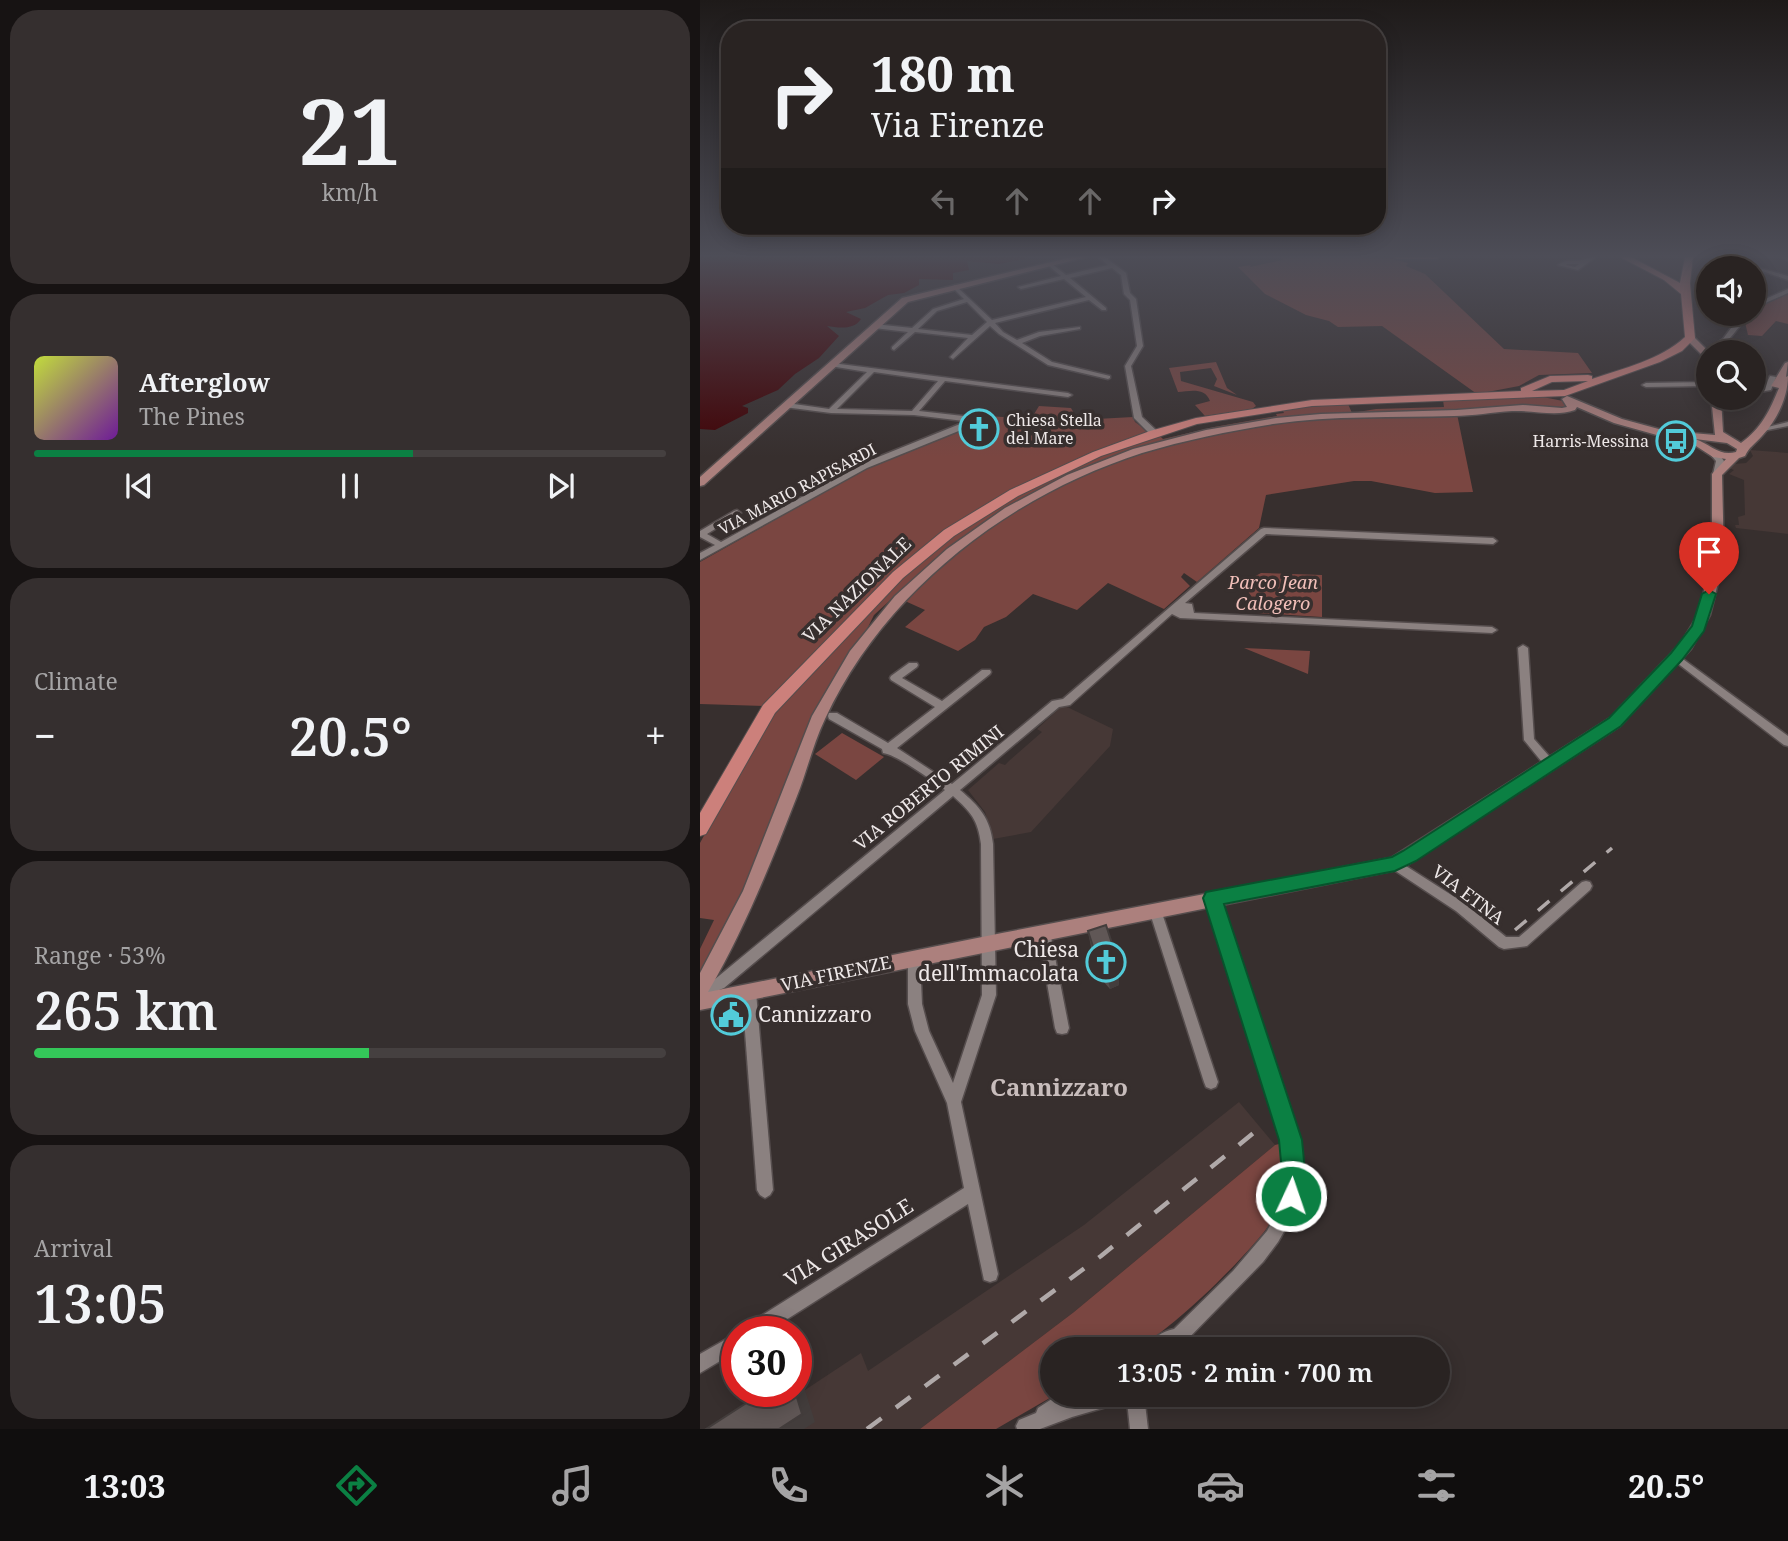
<!DOCTYPE html>
<meta charset="utf-8">
<style>
:root{--surface:#292322;--page:#352f2f;--text:#f1f3f6;--muted:#a5a4a5;--line:#454040;--accent:#0b8043}
body{margin:0;font-family:"Noto Serif",serif;background:var(--page);color:var(--text);height:100vh;display:flex;flex-direction:column;font-size:26px;white-space:nowrap}
*{box-sizing:border-box;margin:0}
p{font-size:23px;color:var(--muted)}
.icon{flex:none;width:38px;height:38px;fill:none;stroke:currentColor;stroke-width:2;stroke-linecap:round;stroke-linejoin:round}
.map{position:relative;flex:1;overflow:hidden}
.panel{display:flex;flex-direction:column;gap:10px;padding:10px;background:#171313;width:700px}
.panel>*{flex:none}
.guide{position:absolute;left:21px;top:21px;width:665px;height:214px;border-radius:28px;box-shadow:0 4px 18px #0003,0 0 0 2px var(--line);background:#292322;color:var(--text);overflow:hidden}
.controls{position:absolute;left:996px;top:256px;display:grid;gap:14px}
.controls a{display:grid;place-items:center;width:70px;height:70px;border-radius:50%;background:var(--surface);box-shadow:0 4px 18px #0003,0 0 0 2px var(--line);font-size:35px}
.speed{position:absolute;left:21px;top:1316px;display:flex;gap:14px;font-size:35px;font-weight:700;text-align:center}
.speed>*{display:grid;place-content:center;width:91px;height:91px;border-radius:50%;background:var(--surface);box-shadow:0 4px 18px #0003,0 0 0 2px var(--line);line-height:1}
.speed .limit{border:10px solid #d22;background:#fff;color:#111}
.pin{position:absolute;display:grid;place-items:center;width:60px;height:60px;color:#fff;margin:-72px -30px;border-radius:50% 50% 50% 0;rotate:-45deg;box-shadow:0 0 7px #0007}
.pin .icon{rotate:45deg}
.me{position:absolute;width:77px;margin:-38px;rotate:3deg;stroke-linejoin:round;filter:drop-shadow(0 0 5px #0008)}
.turn{display:flex;align-items:center;gap:24px;height:147px;padding:0 35px;font-size:32px}
.turn .icon{width:91px;height:91px;stroke-width:2.5}
.turn b{display:block;font-size:49px;line-height:60px}
.lanes{display:flex;align-items:center;height:66px;padding:0 35px;background:#0003;justify-content:center;gap:35px;direction:ltr}
.lanes .off{opacity:.35}
.big{font-size:52px;font-weight:600;line-height:1.1}
.panel .tile{flex:1;display:flex;flex-direction:column;justify-content:center;gap:10px;min-width:0;padding:0 24px;border-radius:28px;background:var(--page)}
.panel .dial{align-items:center;gap:0}
.dial b{font-size:91px;line-height:1}
.song{display:flex;align-items:center;gap:21px}
.cover{width:84px;height:84px;border-radius:10px;background:linear-gradient(135deg,hsl(70 70% 55%),hsl(280 70% 35%))}
.played{height:7px;border-radius:4px;background:linear-gradient(90deg,var(--accent) 60%,var(--line) 60%)}
.keys{display:flex;justify-content:space-around;direction:ltr}
.heat{display:flex;justify-content:space-between;align-items:center;font-size:38px;direction:ltr}
.charge{height:10px;border-radius:5px;background:linear-gradient(90deg,#34c759 53%,var(--line) 0)}
.trip{position:absolute;left:340px;top:1337px;width:410px;height:70px;border-radius:35px;background:var(--surface);box-shadow:0 4px 18px #0003,0 0 0 2px var(--line);font-weight:600;line-height:70px;text-align:center}
.menu{display:flex;height:112px;justify-content:space-around;align-items:center;background:#100e0e;color:var(--muted)}
.menu .icon{width:49px;height:49px}
.menu .current{color:var(--accent)}
.menu b{font-size:32px;color:var(--text)}
main{display:flex;flex:1;min-height:0}
.map>svg:first-child{display:block}
.built{fill:#463836}
.green{fill:#7a4641}
.water{fill:#410205}
.lines{fill:none;stroke-linecap:round;stroke-linejoin:round}
.street-casing{stroke:#554d4d;stroke-width:3}
.secondary-casing{stroke:#554d4d;stroke-width:3}
.primary-casing{stroke:#554d4d;stroke-width:2}
.street{fill:#8b8180;fill-rule:evenodd}
.secondary{fill:#ac807d;fill-rule:evenodd}
.primary{fill:#cc807b;fill-rule:evenodd}
.rail-far1{stroke:#b0a9a9;stroke-width:3.5;stroke-dasharray:15 15;stroke-linecap:butt}
.rail{stroke:#b0a9a9;stroke-width:4.5;stroke-dasharray:18 18;stroke-linecap:butt}
.wall{fill:#534b4a}
.shaded-wall{fill:#433d3c}
.building{fill:#605756;stroke:#433d3c;stroke-width:2}
.route{fill:#0b8043;stroke:#07532c;stroke-width:2}
.labels{text-anchor:middle;stroke-width:7;stroke-linejoin:round;paint-order:stroke}
.far-poi-label{font-size:16px;fill:#eee8e8;stroke:#372f2e;text-anchor:start}
.far-street-label{font-size:16px;fill:#eee8e8;stroke:#372f2e}
.park-label{font-size:18px;font-style:italic;fill:#f1bfb9;stroke:#372f2e}
.street-label{font-size:18px;fill:#eee8e8;stroke:#372f2e}
.near-poi-label{font-size:21px;fill:#eee8e8;stroke:#372f2e;text-anchor:end}
.near-street-label{font-size:21px;fill:#eee8e8;stroke:#372f2e}
.near-quarter-label{font-size:24px;font-weight:bold;fill:#c8bdbc;stroke:#372f2e}
</style>
<main>
<section class="panel">
<div class="tile dial"><b>21</b><p>km/h</p></div>
<div class="tile">
<div class="song"><i class="cover"></i><div><b>Afterglow</b><p>The Pines</p></div></div>
<div class="played"></div>
<div class="keys"><svg class="icon" aria-label="previous" viewBox="0 0 24 24"><path d="M18 5L8 12l10 7zM5 5v14"/></svg><svg class="icon" aria-label="pause" viewBox="0 0 24 24"><path d="M8 5v14M16 5v14"/></svg><svg class="icon" aria-label="next" viewBox="0 0 24 24"><path d="M6 5l10 7-10 7zM19 5v14"/></svg></div>
</div>
<div class="tile"><p>Climate</p>
<div class="heat"><a>−</a><b class="big">20.5°</b><a>+</a></div>
</div>
<div class="tile"><p>Range · 53%</p><b class="big">265 km</b><div class="charge"></div></div>
<div class="tile"><p>Arrival</p><b class="big">13:05</b></div>
</section>
<div class="map">
<svg width="1088" height="1429" viewBox="0 0 1088 1429">
<rect width="100%" height="100%" fill="#372f2e"/>
<g class="built">
<polygon points="1050,450 1088,453 1088,534 1036,528 1035,525 1039,525 1038,517 1045,515 1044,480 1029,474 1034,470 1029,468 1034,464 1046,463 1053,456"/>
<polygon points="363,705 413,729 410,746 331,832 293,839 285,812 268,790 299,763 305,765 310,760 342,732 337,729"/>
<polygon points="539,1102 575,1145 374,1312 220,1429 34,1429 96,1391 96,1388 103,1384 105,1390 161,1353 168,1371 384,1225"/>
</g>
<g class="green">
<polygon points="580,257 686,257 708,263 706,266 725,274 804,349 878,353 892,373 839,375 819,386 777,394 682,326 638,327 629,321 606,315 565,294 538,267 551,265 550,267 583,260"/>
<polygon points="1088,293 1088,324 1076,321 1062,336 1048,335 1044,318 1054,313 1059,304"/>
<path d="M516 362 527 388 537 395 514 386 517 379 511 368 480 372 481 381 553 402 556 406 552 409 505 416 495 405 510 401C505 387 490 391 478 392L469 368Z"/>
<polygon points="843,397 863,401 868,407 859,409 831,405 787,410 554,423 400,461 300,511 234,560 174,615 88,789 21,941 0,977 0,949 14,920 0,918 0,843 28,791 74,712 174,604 228,554 290,510 380,464 451,437 460,436 463,439 514,427 577,416 576,414 584,413 582,409 648,404 652,413 676,409 744,407 743,400"/>
<polygon points="339,406 371,408 378,420 433,417 435,422 449,432 406,447 244,532 217,552 169,599 68,706 0,704 0,562 165,469 268,427 288,416 331,419"/>
<polygon points="757,414 773,492 735,493 671,481 654,481 566,495 559,528 497,582 484,573 481,577 490,586 464,609 408,583 377,610 333,594 306,617 284,627 275,640 258,651 205,627 225,610 205,601 217,584 296,520 391,470 483,439 600,419"/>
<polygon points="561,573 622,575 622,617 557,613 554,600 542,583"/>
<polygon points="544,648 610,651 608,674"/>
<polygon points="142,733 184,757 156,780 115,754"/>
<path d="M583 1143C588 1166 587 1189 578 1211 566 1239 462 1342 432 1349 413 1354 373 1349 352 1349V1395H355L296 1429H220L374 1312 575 1145Z"/>
</g>
<path class="water" d="M0 257H325V259L299 264 267 261 269 270 253 273V280L219 279V285L204 293 188 295 165 308 146 312 161 319C154 330 139 328 127 326L139 336 119 358 95 374 78 390 42 406 48 408V413L15 430 0 429Z"/>
<g class="lines">
<g class="street-casing">
<g id="street">
<path d="M398 257H405L426 273 430 293 436 299 443 346 431 366 442 417 457 431V435H451L434 418 425 366 437 346 430 300 424 294 421 275 412 268 370 278 406 308V310H402L389 300 295 323 303 332 317 340 339 332 380 327V329L340 336 322 343 352 362 410 376V378L408 379 348 365 299 334 290 326 253 359 250 357 251 356 268 338 215 332 194 350 192 349V347L208 332 174 328 171 326 174 324 212 328 233 309 264 299 252 287 255 285 292 320 386 297 364 279 321 289 318 287 361 276 349 266 348 265 351 263 366 275 408 265ZM267 302 287 322 272 335 218 329 237 311Z"/>
<path d="M889 257H896L878 270 858 265C868 257 879 264 889 257ZM867 264H879L875 267 866 265Z"/>
<polygon points="1016,257 1028,257 1044,262 1041,264"/>
<polygon points="1081,257 1088,257 1088,261"/>
<polygon points="1056,267 1088,276 1088,280 1056,269"/>
<polygon points="1088,289 1088,293 1054,308 1054,304"/>
<path d="M1042 313H1049C1038 328 1027 347 1008 352L1007 354H1003V352L1023 339Z"/>
<path d="M132 363 368 393 372 395 368 397 245 381 219 411 272 417 273 419 266 428 167 468 0 560V553L15 545 0 537V531L34 511 37 510 41 513 7 534 21 542 161 464 260 424 264 421 214 415 131 413 84 407 83 405 87 403 129 409 167 372 130 366 129 365ZM174 372 238 381 212 411 137 409Z"/>
<polygon points="1070,376 1076,377 1071,390 1054,393 1054,389 1065,386"/>
<polygon points="1008,382 1008,386 946,387 942,385 946,383"/>
<polygon points="1088,422 1088,426 1063,431 1059,429"/>
<polygon points="1011,452 1017,452 1024,461 1020,476 1014,476 1013,474 1016,461 1010,454"/>
<path d="M564 528 793 538 797 541 793 544 566 534 485 603 492 604 494 613 792 627 797 630 792 633 480 618 472 614 370 705 359 707 260 790C280 807 290 818 293 844L296 995 261 1102 298 1274 296 1280 290 1282 284 1280 268 1204 67 1332H43L45 1326 264 1188 247 1103 215 1031 208 1004V958L209 954 214 952 219 954 220 958 222 1004 229 1031 253 1083 282 995 281 844C278 820 271 812 253 796L24 988 0 998V986L14 980 245 790C231 780 198 755 183 753L182 749 129 719 128 716 129 713H137L188 743 235 707 191 680 190 678 191 676 209 663H217L218 665 217 667 202 678 242 701 282 670H290L291 672 290 674 197 748 252 784 352 701 363 699 561 529Z"/>
<polygon points="823,645 828,648 834,739 856,764 854,767 846,767 824,740 818,648"/>
<polygon points="976,654 1088,736 1088,746 1084,745 972,659 971,657"/>
<polygon points="695,859 764,903 806,937 819,937 882,882 886,881 890,882 892,886 890,890 827,946 804,949 799,947 756,911 691,868 689,864 691,860"/>
<path d="M513 893 517 894 519 898 598 1140 600 1187 590 1221 578 1242 563 1262 478 1349H446C449 1339 464 1331 474 1329L533 1271 567 1231 577 1212 583 1194 585 1181 584 1140 507 898 509 894Z"/>
<polygon points="455,905 459,906 461,910 518,1082 516,1087 511,1089 506,1087 504,1082 449,910 451,906"/>
<polygon points="344,926 348,928 350,932 369,1028 367,1033 362,1034 357,1033 355,1028 338,932 340,928"/>
<polygon points="49,986 54,988 56,992 73,1190 70,1195 65,1198 60,1195 57,1190 42,992 44,988"/>
<polygon points="37,1333 37,1351 0,1373 0,1354"/>
<polygon points="358,1395 383,1395 382,1397 389,1395 444,1395 448,1429 430,1429 427,1401 372,1417 340,1429 317,1429 316,1426 319,1420 336,1413 338,1408"/>
</g>
</g>
<g class="secondary-casing">
<g id="secondary">
<polygon points="372,257 387,257 208,302 4,485 0,486 0,477 202,298"/>
<polygon points="693,257 740,257 736,259 697,259"/>
<polygon points="987,336 993,336 1009,352 1008,370 1003,367 1001,354 987,340"/>
<path d="M1088 362 1086 377 1088 376C1088 397 1077 420 1062 436 1055 444 1049 447 1045 456L1039 458 1022 475 1024 559 1010 615 991 649 920 726 701 869 0 1010V973L43 891 112 716 150 651 195 596 247 549 305 508 367 475 433 449 506 430 576 418 621 414 757 410 823 405 862 408 867 407 862 399 867 396 922 419 988 437V434L992 433 1015 435 1011 397H1021L1023 432 1041 443C1061 429 1070 410 1079 388L1071 386 1085 363ZM877 407 914 423 996 446 1013 457 1026 459 1012 474V559L998 615 981 643 910 718 691 858 302 933 8 992C44 930 71 863 97 796 107 771 113 744 125 719 185 590 309 496 442 453 485 440 529 431 573 424 633 415 694 418 754 416 773 416 793 412 812 411 833 410 855 417 875 410ZM995 439 1027 443 1037 449 1036 452C1020 457 1010 444 995 439Z"/>
</g>
</g>
<g class="primary-casing">
<path id="primary" d="M920 257H931L980 283 985 257H993L990 283 995 338 982 351 960 362 865 396 612 406 497 424 401 456 318 496 254 536 203 578 75 713 6 834 0 836V813L63 705 193 572 244 530 310 490 393 452 450 431 496 418 612 400 821 391V388L850 376 888 375 892 376V379C924 368 960 360 985 337L981 294 964 280ZM888 381 864 390 832 391 852 382Z"/>
</g>
<use href="#street" class="street"/>
<use href="#secondary" class="secondary"/>
<use href="#primary" class="primary"/>
<polyline class="rail-far1" points="815,930 912,848"/>
<polyline class="rail" points="167,1429 401,1256 561,1127"/>
</g>
<polygon class="wall" points="388,931 417,959 420,974 418,975 419,985 410,989 402,980 391,947"/>
<g class="shaded-wall">
<polygon points="415,959 417,959 420,974 418,975 419,985 410,989 407,974"/>
<polygon points="96,1379 103,1384 115,1422 104,1429 79,1429 95,1391 96,1391"/>
</g>
<g class="building">
<polygon points="406,925 417,959 415,959 416,969 407,974 399,965 388,931"/>
<polygon points="65,1391 95,1391 102,1414 79,1429 6,1429"/>
</g>
<linearGradient id="sky" x2="0" y2="1"><stop stop-color="#1e1a19"/><stop offset="0.56" stop-color="#4d4d57"/><stop offset="1" stop-color="#4d4d57" stop-opacity="0"/></linearGradient>
<rect width="1088" height="457" fill="url(#sky)"/>
<path class="route" d="M1009 590 1016 594 1004 631 982 660 921 726 716 861 695 871 524 904 602 1140C604 1162 608 1184 599 1204L591 1208 583 1204 579 1196 582 1173 579 1140 503 898 506 892 692 857 703 851 909 718 971 653 992 626 1002 594Z"/>
<defs>
<g id="church-ring" transform="scale(2.0125)"><circle r="9.5" fill="#372f2e" stroke="#52cbd9" stroke-width="1.5"/><path d="M-1.2-6h2.4v3.5h3.3v2.4h-3.3V6h-2.4V-.1h-3.3v-2.4h3.3Z" fill="#52cbd9"/></g>
<g id="bus-ring" transform="scale(2.0125)"><circle r="9.5" fill="#372f2e" stroke="#52cbd9" stroke-width="1.5"/><path d="M-5-6H5V4H4V6H2V4H-2V6H-4V4H-5ZM-3.5-4V0h7V-4ZM-3.5 1.2v1.5H-2V1.2ZM2 1.2v1.5H3.5V1.2Z" fill="#52cbd9"/></g>
<g id="civic-ring" transform="scale(2.0125)"><circle r="9.5" fill="#372f2e" stroke="#52cbd9" stroke-width="1.5"/><path d="M-.6-6.5H3V-4.5H.6V-3L4-1V1h2V6H-6V1h2V-1L-.6-3ZM-1.2 2.5V6h2.4V2.5Z" fill="#52cbd9"/></g>
</defs>
<g fill-rule="evenodd">
<use href="#church-ring" x="279" y="429"/>
<use href="#bus-ring" x="976" y="441"/>
<use href="#church-ring" x="406" y="962"/>
<use href="#civic-ring" x="31" y="1015"/>
</g>
<g class="labels">
<g class="far-poi-label">
<text x="306" y="426">Chiesa Stella<tspan x="306" dy="18">del Mare</tspan></text>
<text x="949" y="447" text-anchor="end">Harris-Messina</text>
</g>
<g class="far-street-label">
<text transform="translate(97 489) rotate(-28)" y="6">VIA MARIO RAPISARDI</text>
</g>
<g class="park-label">
<text x="573" y="589">Parco Jean<tspan x="573" dy="21">Calogero</tspan></text>
</g>
<g class="street-label">
<text transform="translate(157 590) rotate(-44)" y="6">VIA NAZIONALE</text>
<text transform="translate(229 788) rotate(-39)" y="6">VIA ROBERTO RIMINI</text>
<text transform="translate(768 895) rotate(37)" y="6">VIA ETNA</text>
<text transform="translate(136 974) rotate(-12)" y="6">VIA FIRENZE</text>
</g>
<g class="near-poi-label">
<text x="379" y="957">Chiesa<tspan x="379" dy="24">dell'Immacolata</tspan></text>
<text x="58" y="1022" text-anchor="start">Cannizzaro</text>
</g>
<g class="near-street-label">
<text transform="translate(149 1243) rotate(-32)" y="7">VIA GIRASOLE</text>
</g>
<g class="near-quarter-label">
<text x="359" y="1096">Cannizzaro</text>
</g>
</g>
</svg>
<div class="controls">
<a><svg class="icon" aria-label="sound" viewBox="0 0 24 24"><path d="M4 9h4l5-4v14l-5-4H4zM17 9q2 3 0 6"/></svg></a>
<a><svg class="icon" aria-label="search" viewBox="0 0 24 24"><circle cx="10" cy="10" r="6"/><path d="M15 15l6 6"/></svg></a>
</div>
<div class="speed"><div class="limit">30</div></div>
<div class="pin" style="left:1009px;top:594px;background:#d93025"><svg class="icon" aria-label="arrive" viewBox="0 0 24 24"><path d="M6 21V4h12l-3 4 3 4H6"/></svg></div>
<svg class="me" style="left:591px;top:1196px" viewBox="-20 -20 40 40"><circle r="17" fill="#0b8043" stroke="#fff" stroke-width="3"/><path d="M0-11L8 9 0 5-8 9z" fill="#fff"/></svg>
<div class="trip">13:05 · 2 min · 700 m</div>
<div class="guide">
<div class="turn"><svg class="icon" aria-label="right" viewBox="0 0 24 24"><path d="M7 20v-9h11M14 6l5 5-5 5"/></svg><div><b>180 m</b>Via Firenze</div></div>
<div class="lanes"><svg class="icon off" aria-label="left" viewBox="0 0 24 24"><path d="M17 20v-9H6M10 6l-5 5 5 5"/></svg><svg class="icon off" aria-label="ahead" viewBox="0 0 24 24"><path d="M12 20V5M6 11l6-6 6 6"/></svg><svg class="icon off" aria-label="ahead" viewBox="0 0 24 24"><path d="M12 20V5M6 11l6-6 6 6"/></svg><svg class="icon" aria-label="right" viewBox="0 0 24 24"><path d="M7 20v-9h11M14 6l5 5-5 5"/></svg></div>
</div>
</div>
</main>
<nav class="menu">
<b>13:03</b>
<svg class="icon current" aria-label="directions" viewBox="0 0 24 24"><path d="M12 3l9 9-9 9-9-9zM9 14v-3h6M13 9l2 2-2 2"/></svg>
<svg class="icon" aria-label="music" viewBox="0 0 24 24"><path d="M9 18V5l10-2v13"/><circle cx="6" cy="18" r="3"/><circle cx="16" cy="16" r="3"/></svg>
<svg class="icon" aria-label="phone" viewBox="0 0 24 24"><path d="M5 4h4l2 5-3 2q2 4 5 5l2-3 5 2v4C11 20 4 13 5 4z"/></svg>
<svg class="icon" aria-label="climate" viewBox="0 0 24 24"><path d="M12 3v18M4 7l16 10M4 17L20 7"/></svg>
<svg class="icon" aria-label="car" viewBox="0 0 24 24"><path d="M5 17H2v-5l4-1 3-4h7l3 4 3 1v5h-3M9 17h6M6 11h13"/><circle cx="7" cy="17" r="2"/><circle cx="17" cy="17" r="2"/></svg>
<svg class="icon" aria-label="filters" viewBox="0 0 24 24"><path d="M4 7h16M4 17h16"/><circle cx="9" cy="7" r="2"/><circle cx="15" cy="17" r="2"/></svg>
<b>20.5°</b>
</nav>
